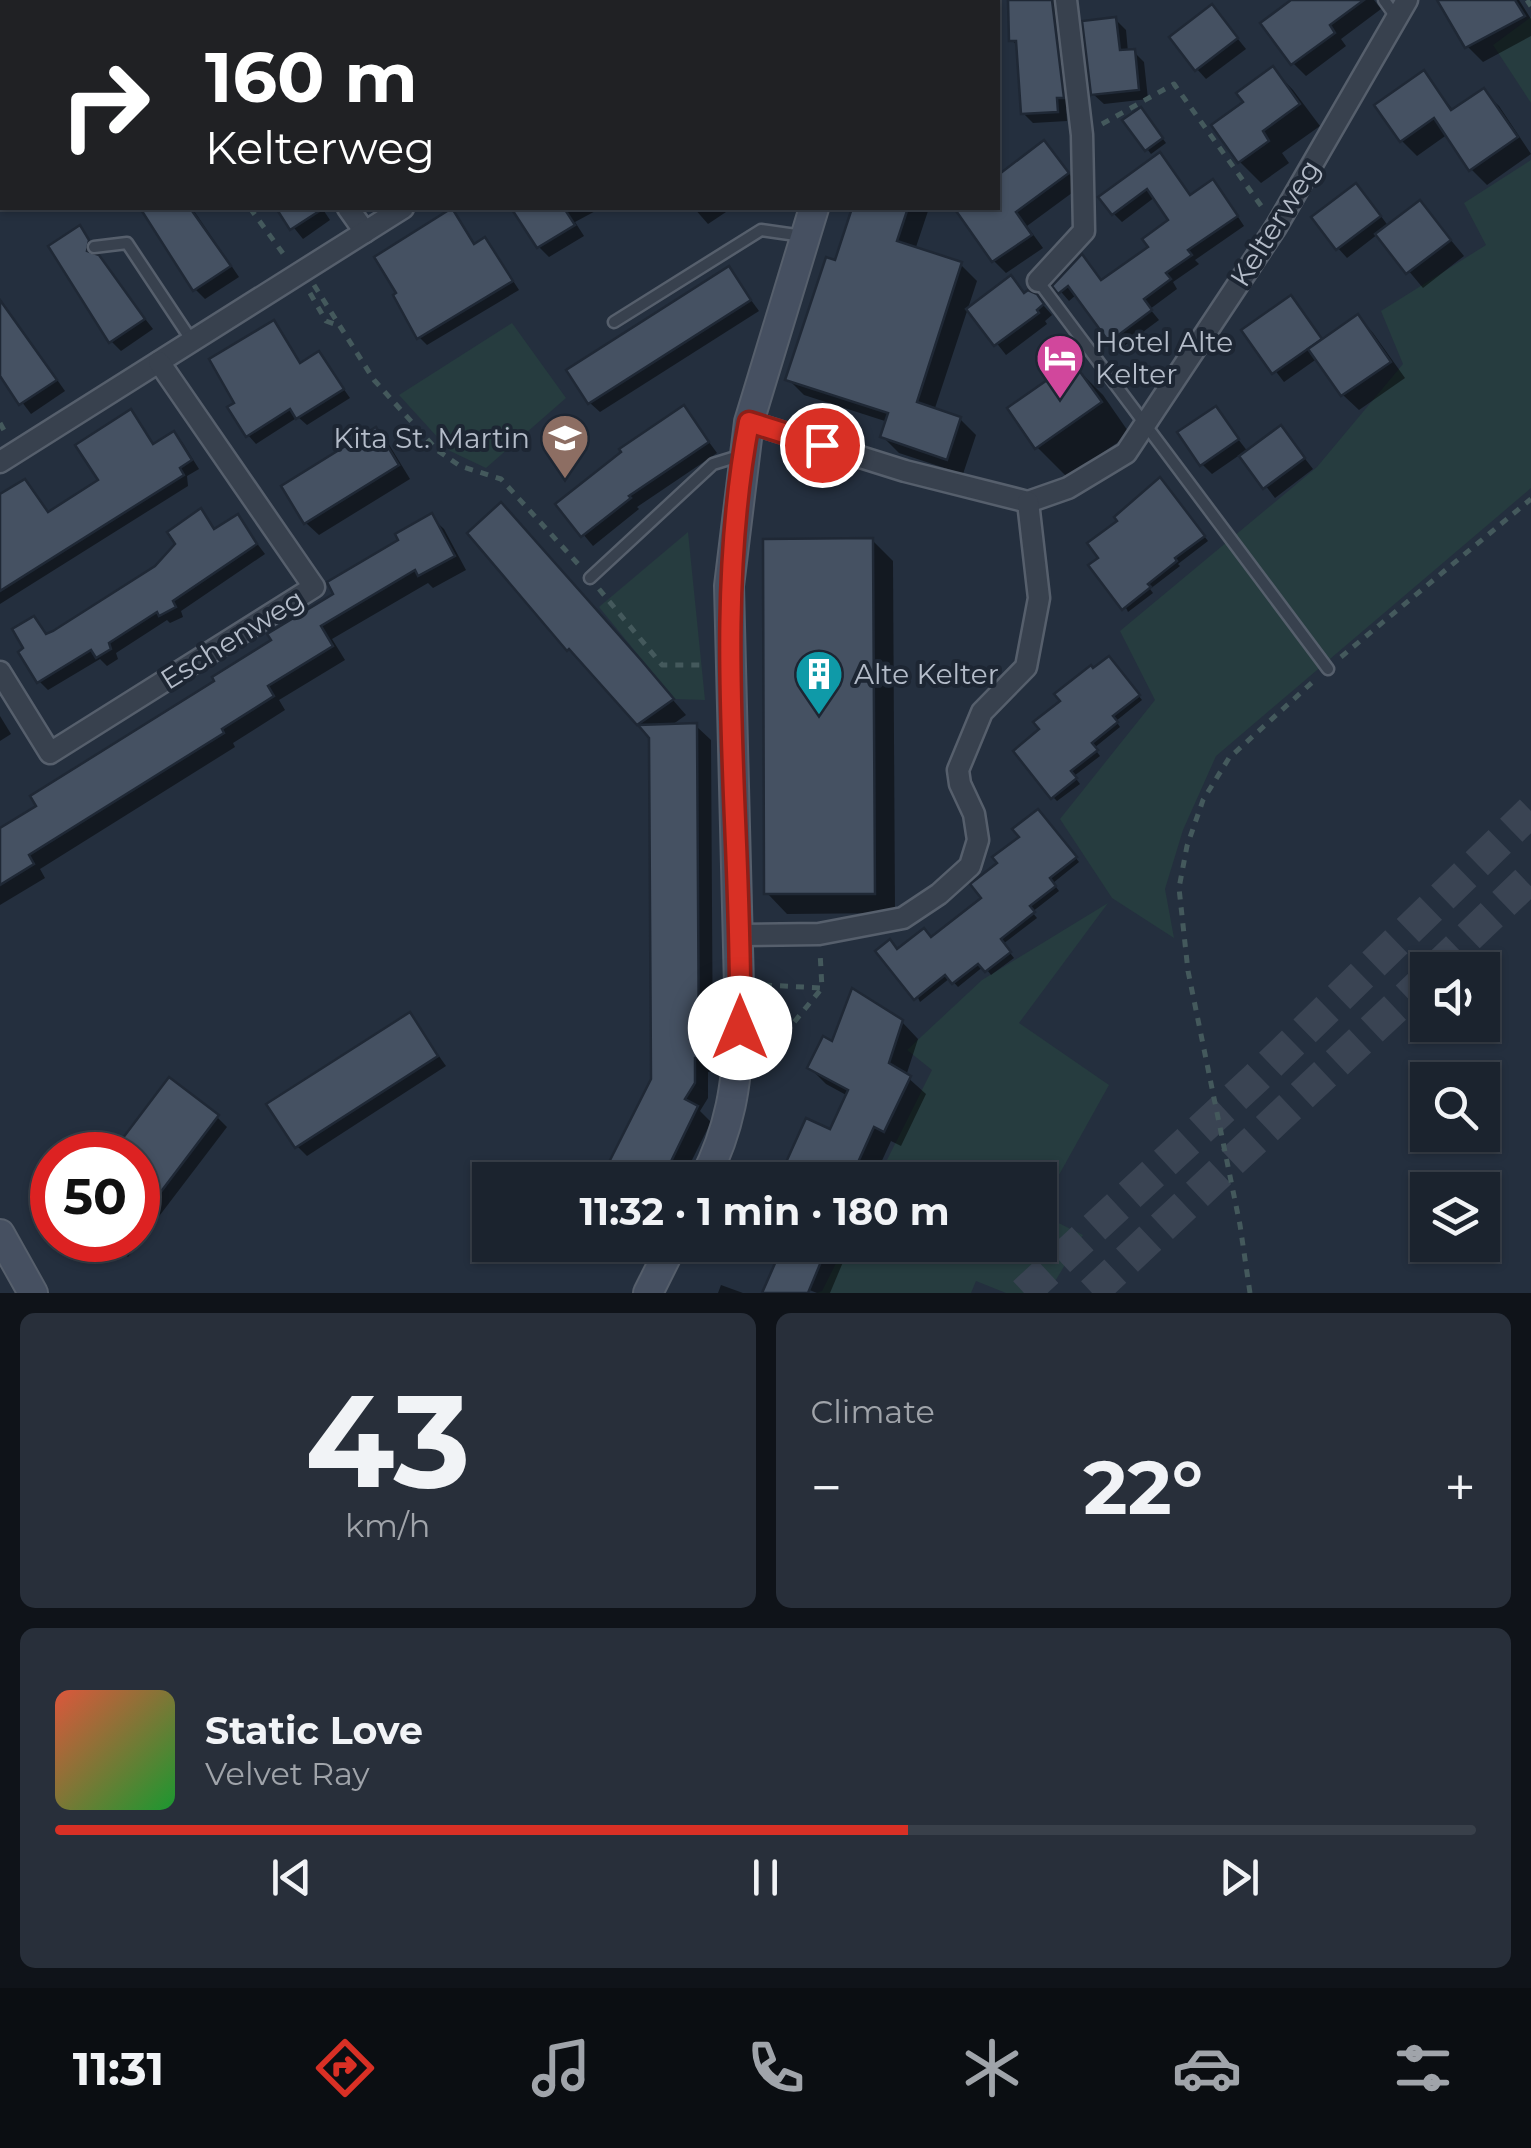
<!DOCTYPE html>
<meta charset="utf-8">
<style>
:root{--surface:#1b232e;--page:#282f3a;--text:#f1f3f6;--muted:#a0a4aa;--line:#39404a;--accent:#d93025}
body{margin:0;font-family:Montserrat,sans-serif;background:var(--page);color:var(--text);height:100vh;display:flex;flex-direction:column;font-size:38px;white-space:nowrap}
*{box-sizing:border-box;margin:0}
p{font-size:32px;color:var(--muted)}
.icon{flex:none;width:55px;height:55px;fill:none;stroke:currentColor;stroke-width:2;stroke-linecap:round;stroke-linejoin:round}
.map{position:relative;height:1293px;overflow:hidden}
.panel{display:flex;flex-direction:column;gap:20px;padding:20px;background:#0f1319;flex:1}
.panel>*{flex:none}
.guide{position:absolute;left:0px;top:0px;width:1000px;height:210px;box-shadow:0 2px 8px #0004,0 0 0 2px var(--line);background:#202124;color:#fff;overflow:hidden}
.fabs{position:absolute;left:1410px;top:952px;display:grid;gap:20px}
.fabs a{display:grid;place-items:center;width:90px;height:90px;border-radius:0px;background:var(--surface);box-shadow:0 2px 8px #0004,0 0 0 2px var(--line);font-size:50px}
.speed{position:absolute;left:30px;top:1132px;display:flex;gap:20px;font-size:50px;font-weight:700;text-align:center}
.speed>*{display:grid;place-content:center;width:130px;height:130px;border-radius:50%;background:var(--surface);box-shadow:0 2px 8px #0004,0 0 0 2px var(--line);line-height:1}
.speed .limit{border:15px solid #d22;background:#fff;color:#111}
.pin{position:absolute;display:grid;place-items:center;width:85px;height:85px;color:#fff;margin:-42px;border:5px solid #fff;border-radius:50%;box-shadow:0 2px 10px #0007}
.me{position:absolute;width:110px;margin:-55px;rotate:0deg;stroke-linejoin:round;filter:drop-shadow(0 0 8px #0008)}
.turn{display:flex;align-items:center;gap:35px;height:210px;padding:0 40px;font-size:45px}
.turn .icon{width:130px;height:130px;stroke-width:2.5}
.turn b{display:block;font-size:70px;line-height:85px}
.big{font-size:75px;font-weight:700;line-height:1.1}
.panel .tile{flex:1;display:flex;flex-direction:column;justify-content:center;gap:15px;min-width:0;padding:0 35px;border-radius:15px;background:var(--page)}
.panel .dial{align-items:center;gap:0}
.dial b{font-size:130px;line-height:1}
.song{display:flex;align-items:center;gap:30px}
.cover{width:120px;height:120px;border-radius:15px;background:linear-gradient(135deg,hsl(10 70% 55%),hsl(130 70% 35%))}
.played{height:10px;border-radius:5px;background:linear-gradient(90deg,var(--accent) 60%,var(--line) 60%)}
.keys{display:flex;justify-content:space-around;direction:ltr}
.heat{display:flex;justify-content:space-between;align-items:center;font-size:55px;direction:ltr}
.panel .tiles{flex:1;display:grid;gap:20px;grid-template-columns:1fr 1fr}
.tile:last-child{grid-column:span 2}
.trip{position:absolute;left:472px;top:1162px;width:585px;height:100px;border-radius:0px;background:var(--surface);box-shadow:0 2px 8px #0004,0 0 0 2px var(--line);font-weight:700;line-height:100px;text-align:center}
.menu{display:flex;height:160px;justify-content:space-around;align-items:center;background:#0b0e12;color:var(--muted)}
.menu .icon{width:70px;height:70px}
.menu .active{color:var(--accent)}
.menu b{font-size:45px;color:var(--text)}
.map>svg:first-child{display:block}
.green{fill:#263c3f}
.shadow{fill:#0007}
.building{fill:#455162;stroke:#1f2835;stroke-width:2.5}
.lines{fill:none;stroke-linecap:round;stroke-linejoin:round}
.trunk-tunnel{stroke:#3a4453;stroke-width:32;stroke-dasharray:32 16;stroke-linecap:butt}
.service-casing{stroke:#565f6c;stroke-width:15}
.minor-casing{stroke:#565f6c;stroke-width:25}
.secondary-casing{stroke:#565f6c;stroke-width:32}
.path{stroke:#44595c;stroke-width:5;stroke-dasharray:8 8;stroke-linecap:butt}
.service{stroke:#38414e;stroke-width:10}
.minor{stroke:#38414e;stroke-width:20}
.secondary{stroke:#465061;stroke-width:28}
.route-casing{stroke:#8d1f18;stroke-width:25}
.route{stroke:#d93025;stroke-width:18}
.labels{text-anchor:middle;stroke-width:8;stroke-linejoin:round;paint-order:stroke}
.street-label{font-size:28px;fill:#b4bcc9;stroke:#1d2633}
.poi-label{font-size:28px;fill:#b4bcc9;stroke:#1d2633;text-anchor:start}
</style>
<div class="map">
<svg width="1531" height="1293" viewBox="0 0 1531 1293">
<rect width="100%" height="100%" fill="#242f3e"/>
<g class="green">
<polygon points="1531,17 1531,103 1493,45"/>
<polygon points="1531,160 1531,488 1216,756 1183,830 1165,889 1174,938 1112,898 1060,819 1155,700 1120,631 1317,467 1403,364 1381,311 1486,245 1464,203"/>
<polygon points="512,323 566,398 486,468 450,451 399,395"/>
<polygon points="688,532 705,700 674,699 599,607"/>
<polygon points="1108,903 1019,1023 1109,1085 1040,1209 1040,1180 877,1180 932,1070 907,1050 982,980"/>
<polygon points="1040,1214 1083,1235 1048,1293 1006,1293 976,1281 971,1293 816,1293 822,1291 845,1245 1040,1245"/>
</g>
<g class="shadow">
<polygon points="133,0 180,0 181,2 134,2"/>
<polygon points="245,0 289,0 291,2 247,2"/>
<polygon points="380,0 424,0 426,2 382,2"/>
<polygon points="486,0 632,0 630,2"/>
<polygon points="645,0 688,0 689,2 647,2"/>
<polygon points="922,0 973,0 975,2 921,2"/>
<polygon points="1010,0 1059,0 1072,107 1066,108 1067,121 1033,123 1023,113 1019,48 1012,40"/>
<polygon points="1295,0 1374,0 1381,9 1341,39 1346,46 1306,76 1293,63"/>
<polygon points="1450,0 1519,0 1531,19 1531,36 1483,62 1467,46"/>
<polygon points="1221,18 1246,49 1206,79 1197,69"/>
<polygon points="1116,20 1126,30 1128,52 1134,52 1144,62 1148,99 1104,104 1093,94"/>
<polygon points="1273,69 1293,90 1320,126 1282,153 1289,163 1261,183 1240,162 1214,126 1246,103"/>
<polygon points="1423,74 1454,111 1483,91 1499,106 1531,154 1487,185 1471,169 1448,134 1417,156 1401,140"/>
<polygon points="1144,114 1166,143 1151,154 1126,120"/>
<polygon points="1044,143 1080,187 1027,226 1043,248 1006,273 994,261 957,208 998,208 998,178"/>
<polygon points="1168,164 1192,197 1221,191 1244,226 1195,260 1199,264 1173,282 1177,289 1150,309 1159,320 1120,349 1077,294 1069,301 1056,286 1103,283 1151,247 1172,221 1155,197 1122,222 1113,213"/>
<polygon points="1366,196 1389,227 1420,203 1464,256 1423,288 1378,234 1347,258 1338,248"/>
<polygon points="143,208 192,208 239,277 205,299 195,289"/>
<polygon points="278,208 322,208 330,220 303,239"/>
<polygon points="514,208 601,208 575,222 584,236 549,257 539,247"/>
<polygon points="694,208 732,208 708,224"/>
<polygon points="854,208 929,208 915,250 961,265 977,281 934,411 960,419 976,435 963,474 899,453 883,437 888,422 804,395 788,379 837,263"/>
<polygon points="452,211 476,246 492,248 519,290 427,345 419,337"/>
<polygon points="79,228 98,252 97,257 153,329 121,351 111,341"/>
<polygon points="729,270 759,311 600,412 590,403"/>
<polygon points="1025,295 1036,297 1052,315 1045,321 1047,324 1006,355 970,309"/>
<polygon points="1291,298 1324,341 1358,317 1373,333 1405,378 1359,410 1343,395 1318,358 1284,382 1245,331"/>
<polygon points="0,299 65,391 31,414 0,373"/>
<polygon points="273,323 302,365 319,354 350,398 307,425 298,417 256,444 248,435 238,403"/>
<polygon points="1073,365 1103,395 1130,434 1067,477 1037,447"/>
<polygon points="684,408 717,453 637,507 639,509 593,546 558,504"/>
<polygon points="1215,409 1248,452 1281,428 1313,469 1275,498 1241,454 1212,474 1202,464"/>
<polygon points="131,412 155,446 173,434 182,442 199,469 187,476 188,486 0,604 0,497 49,514 102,481"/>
<polygon points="376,430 388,443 410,479 319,535 306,523 285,486"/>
<polygon points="1164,485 1208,541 1178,564 1180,566 1150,589 1153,593 1128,612 1102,558"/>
<polygon points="201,511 216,530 237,517 265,554 181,611 183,617 170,623 167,620 116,653 118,659 107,666 100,659 48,690 39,681 26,649 34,619 48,636 157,568"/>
<polygon points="431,517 444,529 466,570 433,588 428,583 332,639 345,660 279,700 285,710 233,743 235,747 40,869 45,878 0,905 0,831 40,807 218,682 336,595"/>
<polygon points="516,520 686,715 669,727 696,726 711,740 713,1071 708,1072 708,1098 700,1111 711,1122 682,1180 603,1180 654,1079 651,737 569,650 470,534"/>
<polygon points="872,540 893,561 895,913 787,914 767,893"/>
<polygon points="1112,663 1142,700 1116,721 1120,727 1094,748 1100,756 1074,776 1080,784 1057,801 1053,797 1042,730 1093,671"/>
<polygon points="0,716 11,734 0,741"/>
<polygon points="1042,816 1079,862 1053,883 1059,891 1032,912 1037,918 1003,944 1014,958 991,975 984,966 958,987 950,978 920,1002 897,951 931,940 985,898 1000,864"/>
<polygon points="410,1015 446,1066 307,1156 297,1146"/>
<polygon points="902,1022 918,1039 906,1076 926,1094 901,1146 891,1141 873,1180 781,1180 831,1132 848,1096 826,1084 810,1068 833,1044"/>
<polygon points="217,1117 227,1127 128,1257 106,1240 138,1240 138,1155 113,1155"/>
<polygon points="785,1245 844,1245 842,1251 846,1255 830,1293 817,1293 792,1283"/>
<polygon points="721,1285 743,1293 718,1293"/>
</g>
<g class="building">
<polygon points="1008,0 1052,0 1064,98 1057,98 1058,112 1021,114 1016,41 1009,41"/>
<polygon points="1291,0 1364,0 1330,25 1335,33 1291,65 1260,23"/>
<polygon points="1437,0 1515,0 1525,16 1465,48"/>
<polygon points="1212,4 1238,38 1195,71 1169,37"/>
<polygon points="1116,17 1120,50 1135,49 1139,90 1091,95 1082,21"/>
<polygon points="1273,66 1300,104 1263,131 1269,141 1238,163 1211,125 1243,102 1236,93"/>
<polygon points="1424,70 1451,110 1484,88 1518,137 1469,171 1434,118 1400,142 1374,105"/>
<polygon points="1141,107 1163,138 1145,151 1122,120"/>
<polygon points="1044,140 1069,173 1016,212 1032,235 992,262 954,208 998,208 998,175"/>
<polygon points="1160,152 1190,195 1213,179 1238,216 1188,250 1192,255 1166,273 1171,279 1144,299 1152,310 1109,342 1068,286 1058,294 1052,286 1082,254 1101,280 1148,247 1142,239 1168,220 1147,189 1112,215 1098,197"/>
<polygon points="1356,183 1381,216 1336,250 1311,217"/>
<polygon points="1420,200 1451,240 1406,274 1375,234"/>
<polygon points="140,208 190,208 231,266 193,291"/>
<polygon points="276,208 324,208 290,230"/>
<polygon points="452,208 474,244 485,237 513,281 417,339 393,295 396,293 374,257"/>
<polygon points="511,208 564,208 575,225 537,248"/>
<polygon points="852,208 908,208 897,241 962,262 917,402 961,417 947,460 880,437 888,413 785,380 826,257 835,260"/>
<polygon points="80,225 89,240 87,251 99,255 145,319 109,343 48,246"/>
<polygon points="729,266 751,300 588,404 566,370"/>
<polygon points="1011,275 1024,293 1028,290 1037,294 1044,304 1037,310 1039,313 994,346 966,309"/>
<polygon points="1291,295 1322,339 1272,374 1241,330"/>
<polygon points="0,300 57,380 19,405 0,376"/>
<polygon points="1358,314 1391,362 1341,396 1308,349"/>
<polygon points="274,320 300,363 319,351 344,389 296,419 290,409 246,437 227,407 234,403 209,359"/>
<polygon points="1073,362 1102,402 1035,449 1007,408"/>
<polygon points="684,405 709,442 629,496 631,498 581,537 555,504 621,452 619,449"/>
<polygon points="1216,406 1239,439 1200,466 1177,432"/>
<polygon points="131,409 153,444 174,431 192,460 180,468 184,475 0,591 0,494 25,479 48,512 98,480 75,445"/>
<polygon points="1281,425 1305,458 1263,489 1239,456"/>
<polygon points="376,427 399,465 304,524 281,486"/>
<polygon points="1160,477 1205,536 1175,558 1177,561 1148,584 1151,587 1122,610 1088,565 1098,558 1087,543 1117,521 1114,517"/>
<polygon points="501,502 641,660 674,699 637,725 569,649 567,651 467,533"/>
<polygon points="201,508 214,529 238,514 257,544 173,601 176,607 159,616 157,612 109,643 111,649 96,658 91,650 37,683 18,652 23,648 12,629 34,616 46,634 53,631 155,566 175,544 167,532"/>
<polygon points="432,513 455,556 418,576 415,570 321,626 333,646 268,686 274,696 222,729 224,733 29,855 34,864 0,885 0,828 36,806 30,796 214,681 212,677 271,640 267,634 333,594 327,582 398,540 395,534"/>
<polygon points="873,538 875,894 764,894 763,539"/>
<polygon points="1109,656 1140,695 1113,716 1118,722 1092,743 1098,750 1071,771 1077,778 1051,799 1013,751 1039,729 1033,722 1060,701 1054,694 1091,665 1093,668"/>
<polygon points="697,723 699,1058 695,1058 695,1083 685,1099 698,1106 662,1180 600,1180 651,1079 649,738 638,725"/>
<polygon points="1038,809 1077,857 1050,878 1056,886 1030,906 1035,912 1001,939 1011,952 985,972 978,964 952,984 945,975 914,1000 875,951 890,939 897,949 924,928 931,937 981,898 970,884 997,863 992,857 1019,837 1012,829"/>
<polygon points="852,988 903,1020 889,1063 911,1076 884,1132 874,1127 850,1180 778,1180 806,1118 830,1129 848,1090 807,1068 823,1036 832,1041"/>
<polygon points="410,1012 438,1056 295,1148 266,1104"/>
<polygon points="169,1077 219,1115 138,1222 138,1155 110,1155"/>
<polygon points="783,1245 828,1245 808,1293 762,1293"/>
</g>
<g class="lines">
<g class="trunk-tunnel">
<polyline points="1434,970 1531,877"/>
<polyline points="1024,1293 1255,1079 1531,811"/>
<polyline points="1092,1293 1428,977"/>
</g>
<g class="service-casing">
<g id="service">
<polyline points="1384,0 1396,17"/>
<polyline points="94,247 127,243 192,341"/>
<polyline points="1038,281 1328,669"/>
<polyline points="614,322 761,230 803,236"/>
<polyline points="590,578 713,464 742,455"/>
</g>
</g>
<g class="minor-casing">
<g id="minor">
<polyline points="208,0 210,2"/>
<polyline points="450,0 452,2"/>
<polyline points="628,0 629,2"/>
<polyline points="826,0 829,2"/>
<polyline points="736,2 740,0"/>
<polyline points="348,208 365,232"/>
<polyline points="1038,281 1084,231 1082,135 1066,0"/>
<polyline points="749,422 905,471 1028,502 1068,488 1126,453 1276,227 1407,0"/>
<polyline points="0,462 403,208"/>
<polyline points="0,672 50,753 314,587 159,362"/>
<polyline points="739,935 819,934 903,918 939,894 970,866 978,840 974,814 960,784 958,770 982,712 1026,667 1039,598 1028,502"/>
</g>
</g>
<g class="secondary-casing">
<g id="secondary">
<polyline points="892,2 893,0"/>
<path d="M704 1180C731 1127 736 1086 740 1027L729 586 749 422 814 208"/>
<polyline points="0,1234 33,1293"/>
<polyline points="648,1293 672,1245"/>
</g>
</g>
<g class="path">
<polyline points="29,0 31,2"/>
<polyline points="1527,0 1531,6"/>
<polyline points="0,45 2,43"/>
<polyline points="1102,124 1174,84 1262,207"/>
<polyline points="250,208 287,259"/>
<polyline points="314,285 374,380 437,450 460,466 501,479 579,565"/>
<polyline points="310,293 326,321 337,325"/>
<polyline points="0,423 7,436"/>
<polyline points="599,589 662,665 700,665"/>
<polyline points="1341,657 1531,499"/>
<polyline points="764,985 822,988 820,952"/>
<polyline points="764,1059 822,988"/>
<polyline points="1250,1293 1240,1225 1188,971 1179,888 1187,846 1203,800 1229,758 1317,678"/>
</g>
<use href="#service" class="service"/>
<use href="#minor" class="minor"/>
<use href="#secondary" class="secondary"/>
</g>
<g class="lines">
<g class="route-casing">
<path id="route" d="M740 1028C743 826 711 622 749 422L822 445"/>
</g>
<use href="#route" class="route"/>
</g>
<defs>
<g id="hotel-pin" transform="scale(2.5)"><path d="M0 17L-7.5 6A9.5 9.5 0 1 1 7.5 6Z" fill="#d1479c" stroke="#1d2633"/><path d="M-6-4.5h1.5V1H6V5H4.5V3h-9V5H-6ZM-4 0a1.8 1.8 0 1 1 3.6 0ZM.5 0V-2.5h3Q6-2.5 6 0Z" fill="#fff"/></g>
<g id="school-pin" transform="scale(2.5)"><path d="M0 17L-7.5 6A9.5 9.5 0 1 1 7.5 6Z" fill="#8d6e63" stroke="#1d2633"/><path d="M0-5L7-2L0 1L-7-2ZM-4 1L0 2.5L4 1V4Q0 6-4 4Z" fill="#fff"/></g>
<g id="building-pin" transform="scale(2.5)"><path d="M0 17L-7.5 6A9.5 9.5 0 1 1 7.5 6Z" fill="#0f9aa8" stroke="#1d2633"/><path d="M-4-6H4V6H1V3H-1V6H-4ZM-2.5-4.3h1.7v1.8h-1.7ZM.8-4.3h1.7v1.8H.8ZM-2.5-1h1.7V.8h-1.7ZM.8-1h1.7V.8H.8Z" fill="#fff"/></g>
</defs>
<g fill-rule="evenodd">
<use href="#hotel-pin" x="1060" y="358"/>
<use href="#school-pin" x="565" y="438"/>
<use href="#building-pin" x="819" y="674"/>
</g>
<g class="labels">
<g class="street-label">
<text transform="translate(1275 223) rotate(-58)" y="10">Kelterweg</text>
<text transform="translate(232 639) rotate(-32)" y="10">Eschenweg</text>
</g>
<g class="poi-label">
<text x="1095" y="352">Hotel Alte<tspan x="1095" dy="32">Kelter</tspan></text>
<text x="530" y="448" text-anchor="end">Kita St. Martin</text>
<text x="854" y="684">Alte Kelter</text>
</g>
</g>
</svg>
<div class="fabs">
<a><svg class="icon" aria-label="sound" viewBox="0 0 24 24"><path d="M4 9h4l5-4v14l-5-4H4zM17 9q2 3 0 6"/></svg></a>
<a><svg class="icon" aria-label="search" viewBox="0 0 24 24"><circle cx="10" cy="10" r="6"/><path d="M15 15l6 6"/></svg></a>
<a><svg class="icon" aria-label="layers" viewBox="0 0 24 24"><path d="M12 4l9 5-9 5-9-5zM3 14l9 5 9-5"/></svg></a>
</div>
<div class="speed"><div class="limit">50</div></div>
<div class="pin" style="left:822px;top:445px;background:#d93025"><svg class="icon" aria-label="arrive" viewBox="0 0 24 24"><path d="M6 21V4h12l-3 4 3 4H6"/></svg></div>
<svg class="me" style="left:740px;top:1028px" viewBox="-20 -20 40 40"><circle r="19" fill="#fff"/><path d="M0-13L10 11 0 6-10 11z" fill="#d93025"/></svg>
<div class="trip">11:32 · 1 min · 180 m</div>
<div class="guide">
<div class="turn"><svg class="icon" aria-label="right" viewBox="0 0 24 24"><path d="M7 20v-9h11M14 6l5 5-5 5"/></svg><div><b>160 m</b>Kelterweg</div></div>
</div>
</div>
<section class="panel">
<div class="tiles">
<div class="tile dial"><b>43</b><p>km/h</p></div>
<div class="tile"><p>Climate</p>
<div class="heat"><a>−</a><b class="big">22°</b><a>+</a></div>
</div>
<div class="tile">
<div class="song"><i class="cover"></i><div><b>Static Love</b><p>Velvet Ray</p></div></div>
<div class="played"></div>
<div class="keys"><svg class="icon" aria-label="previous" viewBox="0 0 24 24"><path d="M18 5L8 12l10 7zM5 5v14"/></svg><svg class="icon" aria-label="pause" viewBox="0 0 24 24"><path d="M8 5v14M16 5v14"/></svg><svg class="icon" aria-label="next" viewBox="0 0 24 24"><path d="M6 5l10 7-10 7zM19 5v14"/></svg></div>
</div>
</div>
</section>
<nav class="menu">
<b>11:31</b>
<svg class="icon active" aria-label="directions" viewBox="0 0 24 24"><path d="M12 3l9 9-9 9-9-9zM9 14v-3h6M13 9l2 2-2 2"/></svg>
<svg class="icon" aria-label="music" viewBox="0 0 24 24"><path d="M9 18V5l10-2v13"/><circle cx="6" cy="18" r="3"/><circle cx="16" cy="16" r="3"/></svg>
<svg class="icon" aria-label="phone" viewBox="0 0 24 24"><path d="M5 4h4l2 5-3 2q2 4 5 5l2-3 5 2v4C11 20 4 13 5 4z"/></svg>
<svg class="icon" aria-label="climate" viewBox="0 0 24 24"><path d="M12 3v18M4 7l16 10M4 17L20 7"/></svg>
<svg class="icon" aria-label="car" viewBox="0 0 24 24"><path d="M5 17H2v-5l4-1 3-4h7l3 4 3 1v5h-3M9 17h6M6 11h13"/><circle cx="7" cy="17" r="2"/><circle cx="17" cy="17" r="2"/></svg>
<svg class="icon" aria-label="filters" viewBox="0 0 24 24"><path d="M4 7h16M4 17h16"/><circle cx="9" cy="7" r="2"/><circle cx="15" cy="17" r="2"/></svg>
</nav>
